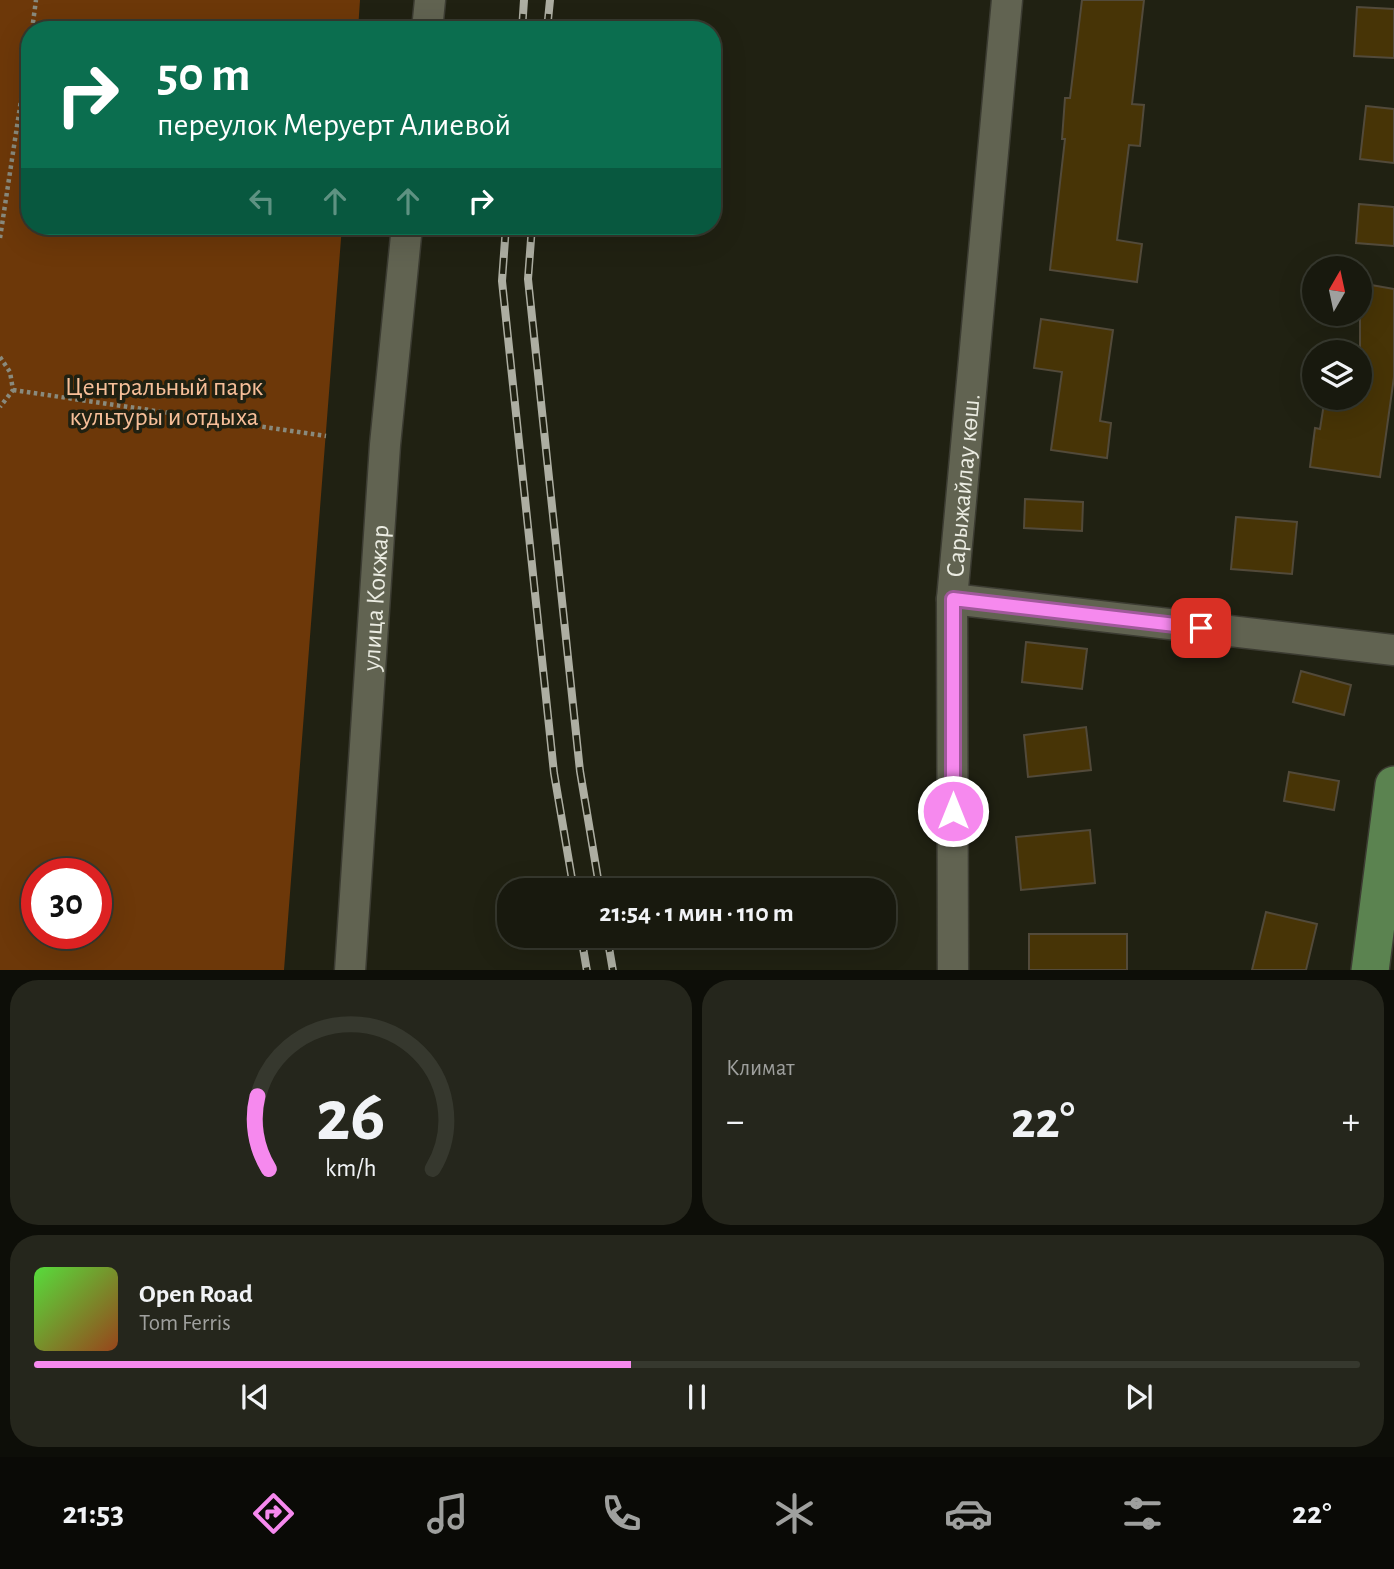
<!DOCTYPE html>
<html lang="ru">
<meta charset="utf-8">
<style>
:root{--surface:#18190e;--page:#25261c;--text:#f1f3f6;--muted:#9fa09e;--line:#36382e;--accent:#f689ee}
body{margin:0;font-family:"Alegreya Sans",sans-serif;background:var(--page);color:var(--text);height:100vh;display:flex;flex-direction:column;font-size:26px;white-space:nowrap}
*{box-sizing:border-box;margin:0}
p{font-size:23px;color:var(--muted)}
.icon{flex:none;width:38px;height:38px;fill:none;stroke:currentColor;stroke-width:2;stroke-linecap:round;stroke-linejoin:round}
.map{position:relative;height:970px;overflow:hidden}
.details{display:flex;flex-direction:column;gap:10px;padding:10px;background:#0d0e08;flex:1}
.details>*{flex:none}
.top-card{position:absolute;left:21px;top:21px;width:700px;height:214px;border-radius:28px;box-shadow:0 7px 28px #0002,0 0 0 2px var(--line);background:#0b6e4f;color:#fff;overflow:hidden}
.needle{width:46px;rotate:9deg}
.buttons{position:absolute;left:1302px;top:256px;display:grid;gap:14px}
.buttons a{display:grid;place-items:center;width:70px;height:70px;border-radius:50%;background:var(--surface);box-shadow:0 7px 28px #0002,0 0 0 2px var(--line);font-size:35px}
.speed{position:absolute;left:21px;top:858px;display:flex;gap:14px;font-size:35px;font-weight:700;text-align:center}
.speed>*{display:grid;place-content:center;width:91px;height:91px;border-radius:50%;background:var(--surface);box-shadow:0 7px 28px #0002,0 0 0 2px var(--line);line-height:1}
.speed .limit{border:10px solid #d22;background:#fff;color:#111}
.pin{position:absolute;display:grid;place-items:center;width:60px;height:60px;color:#fff;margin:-30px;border-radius:14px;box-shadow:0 4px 10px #0006}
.me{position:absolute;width:77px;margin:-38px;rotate:0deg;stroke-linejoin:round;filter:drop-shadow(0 0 5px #0008)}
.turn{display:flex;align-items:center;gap:24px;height:147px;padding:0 21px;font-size:32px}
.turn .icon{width:91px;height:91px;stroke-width:2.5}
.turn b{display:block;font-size:49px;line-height:60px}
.lanes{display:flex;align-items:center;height:66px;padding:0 21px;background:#0003;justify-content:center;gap:35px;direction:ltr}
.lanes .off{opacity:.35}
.big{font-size:52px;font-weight:700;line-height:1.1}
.details .tile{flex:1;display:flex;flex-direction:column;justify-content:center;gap:10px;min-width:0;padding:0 24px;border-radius:28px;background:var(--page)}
.details .dial{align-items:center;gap:0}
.dial svg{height:182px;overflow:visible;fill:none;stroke:var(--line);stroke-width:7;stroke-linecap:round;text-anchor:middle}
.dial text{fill:var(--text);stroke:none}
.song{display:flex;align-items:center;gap:21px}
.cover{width:84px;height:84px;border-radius:10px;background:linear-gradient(135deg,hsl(110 70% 55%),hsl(20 70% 35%))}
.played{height:7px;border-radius:4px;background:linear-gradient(90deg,var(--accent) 45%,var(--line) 45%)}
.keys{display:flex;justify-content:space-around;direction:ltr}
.heat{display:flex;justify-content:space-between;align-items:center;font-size:38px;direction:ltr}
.details .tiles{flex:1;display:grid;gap:10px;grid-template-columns:1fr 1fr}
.tile:last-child{grid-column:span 2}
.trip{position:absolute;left:497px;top:878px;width:399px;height:70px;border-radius:28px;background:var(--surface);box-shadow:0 7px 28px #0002,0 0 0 2px var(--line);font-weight:700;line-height:70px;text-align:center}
.tabs{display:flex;height:112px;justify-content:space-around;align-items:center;background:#0a0a06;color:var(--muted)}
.tabs .icon{width:49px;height:49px}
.tabs .selected{color:var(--accent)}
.tabs b{font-size:32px;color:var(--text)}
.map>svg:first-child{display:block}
.green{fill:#6d3809;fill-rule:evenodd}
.building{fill:#473406;stroke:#524a3a;stroke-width:2}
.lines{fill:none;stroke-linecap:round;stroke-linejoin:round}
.minor-casing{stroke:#3c3c32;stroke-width:33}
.major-casing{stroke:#3c3c32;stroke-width:40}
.path{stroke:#898a7d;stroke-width:4.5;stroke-dasharray:3.5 3.5;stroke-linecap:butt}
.minor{stroke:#616351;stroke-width:30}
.major{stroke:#5b8350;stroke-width:37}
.rail-casing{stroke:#adaea2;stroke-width:8}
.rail{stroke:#202112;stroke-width:5;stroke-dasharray:16;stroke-linecap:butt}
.route-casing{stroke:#a0599b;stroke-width:18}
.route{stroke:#f689ee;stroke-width:12}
.labels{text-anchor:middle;stroke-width:7;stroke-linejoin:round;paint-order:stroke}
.park-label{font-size:26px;fill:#f7bf99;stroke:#202112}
.street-label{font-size:26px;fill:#ebece2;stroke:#202112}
</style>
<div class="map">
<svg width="1394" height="971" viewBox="0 0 1394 971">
<rect width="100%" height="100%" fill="#202112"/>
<path class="green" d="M0 0H360L358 30H30V226H342L284 970H0ZM37 873H96V933H37Z"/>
<g class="building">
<polygon points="1082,0 1144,0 1132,104 1144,105 1140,146 1129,145 1117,240 1142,244 1137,282 1050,270 1065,139 1062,139 1065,98 1070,98"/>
<polygon points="1357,7 1394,9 1394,58 1354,56"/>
<polygon points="1366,106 1394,109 1394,163 1360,159"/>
<polygon points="1359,204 1394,207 1394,246 1356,243"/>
<polygon points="1360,283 1394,289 1394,377 1380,477 1310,467 1315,428 1320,429 1325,397 1360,397"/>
<polygon points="1041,319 1113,330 1100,421 1111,423 1107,458 1051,450 1062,372 1034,368"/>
<polygon points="1025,499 1083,502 1082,531 1024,528"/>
<polygon points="1236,517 1297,522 1292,574 1231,569"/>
<polygon points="1026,642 1087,649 1082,689 1022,682"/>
<polygon points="1301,671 1351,685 1344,715 1293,702"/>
<polygon points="1086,727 1091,770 1028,777 1024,735"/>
<polygon points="1289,772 1339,781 1334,810 1284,801"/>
<polygon points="1090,830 1095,883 1021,890 1016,837"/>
<polygon points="1266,912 1317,924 1306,970 1252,970"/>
<rect x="1029" y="934" width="98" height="36"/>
</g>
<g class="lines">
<g class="minor-casing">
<g id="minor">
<polyline points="427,30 430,0"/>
<polyline points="952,599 1394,650"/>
<path id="s1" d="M350 971 385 445 407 226"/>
<path id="s2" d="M953 971 952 599 1007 0"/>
</g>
</g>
<g class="major-casing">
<polyline id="major" points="1370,971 1394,785"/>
</g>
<g class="path">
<polyline points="32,30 36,0"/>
<polyline points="0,238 30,41"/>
<polyline points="0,357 10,372 13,390 0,407"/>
<polyline points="13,390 326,436"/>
</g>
<use href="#minor" class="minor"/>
<use href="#major" class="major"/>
<g class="rail-casing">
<g id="rail">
<polyline points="522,30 524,0"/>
<polyline points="547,30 550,0"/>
<polyline points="506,226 502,281 554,773 574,891"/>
<polyline points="532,226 528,279 580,771 600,891"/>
<polyline points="581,936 587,971"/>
<polyline points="607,936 613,971"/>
</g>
</g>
<use href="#rail" class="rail"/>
</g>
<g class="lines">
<g class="route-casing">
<polyline id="route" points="953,811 953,599 1201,628"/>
</g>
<use href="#route" class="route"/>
</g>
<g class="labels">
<g class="park-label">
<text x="164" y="395">Центральный парк<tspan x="164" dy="30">культуры и отдыха</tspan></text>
</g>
<g class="street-label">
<text dy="9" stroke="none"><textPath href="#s2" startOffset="486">Сарыжайлау көш.</textPath></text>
<text dy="9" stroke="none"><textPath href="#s1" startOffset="374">улица Кокжар</textPath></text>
</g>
</g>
</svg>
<div class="buttons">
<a><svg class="needle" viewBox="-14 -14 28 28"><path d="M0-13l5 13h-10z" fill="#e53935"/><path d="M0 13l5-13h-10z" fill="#9fa09e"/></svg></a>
<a><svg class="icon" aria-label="layers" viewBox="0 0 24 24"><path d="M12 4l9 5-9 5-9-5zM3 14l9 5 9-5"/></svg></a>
</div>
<div class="speed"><div class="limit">30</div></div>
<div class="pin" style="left:1201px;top:628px;background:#d93025"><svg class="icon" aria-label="arrive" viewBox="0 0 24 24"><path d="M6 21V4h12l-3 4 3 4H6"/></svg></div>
<svg class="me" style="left:953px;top:811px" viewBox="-20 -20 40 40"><circle r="17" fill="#f689ee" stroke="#fff" stroke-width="3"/><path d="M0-11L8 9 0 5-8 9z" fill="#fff"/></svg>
<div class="trip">21:54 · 1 мин · 110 m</div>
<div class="top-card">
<div class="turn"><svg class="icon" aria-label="right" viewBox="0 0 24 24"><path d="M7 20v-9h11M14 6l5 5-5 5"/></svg><div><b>50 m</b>переулок Меруерт Алиевой</div></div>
<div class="lanes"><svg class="icon off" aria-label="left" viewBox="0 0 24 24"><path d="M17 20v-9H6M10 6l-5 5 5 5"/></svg><svg class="icon off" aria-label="ahead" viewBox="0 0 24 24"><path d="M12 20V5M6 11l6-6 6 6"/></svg><svg class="icon off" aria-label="ahead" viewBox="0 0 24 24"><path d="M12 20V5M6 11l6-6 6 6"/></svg><svg class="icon" aria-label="right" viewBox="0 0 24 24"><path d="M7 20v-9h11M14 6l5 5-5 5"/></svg></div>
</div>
</div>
<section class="details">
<div class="tiles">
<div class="tile dial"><svg viewBox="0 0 100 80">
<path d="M14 69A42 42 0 1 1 86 69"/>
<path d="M14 69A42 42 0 0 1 9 37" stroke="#f689ee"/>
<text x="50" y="56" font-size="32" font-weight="700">26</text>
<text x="50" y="72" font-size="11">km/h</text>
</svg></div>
<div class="tile"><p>Климат</p>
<div class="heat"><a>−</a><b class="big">22°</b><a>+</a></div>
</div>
<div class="tile">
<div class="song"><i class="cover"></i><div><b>Open Road</b><p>Tom Ferris</p></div></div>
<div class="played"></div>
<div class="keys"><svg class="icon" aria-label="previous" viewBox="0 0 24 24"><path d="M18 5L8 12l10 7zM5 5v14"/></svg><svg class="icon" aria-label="pause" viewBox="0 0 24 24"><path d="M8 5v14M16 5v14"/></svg><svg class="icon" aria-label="next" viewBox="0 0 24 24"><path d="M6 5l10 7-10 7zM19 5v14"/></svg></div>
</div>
</div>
</section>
<nav class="tabs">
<b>21:53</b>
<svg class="icon selected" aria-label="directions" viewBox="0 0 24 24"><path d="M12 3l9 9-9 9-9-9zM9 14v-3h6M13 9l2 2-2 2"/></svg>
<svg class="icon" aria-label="music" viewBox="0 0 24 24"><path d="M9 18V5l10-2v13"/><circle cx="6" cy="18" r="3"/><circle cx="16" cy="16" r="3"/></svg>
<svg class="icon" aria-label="phone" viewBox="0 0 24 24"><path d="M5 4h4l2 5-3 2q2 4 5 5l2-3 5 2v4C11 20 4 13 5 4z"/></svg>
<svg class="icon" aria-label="climate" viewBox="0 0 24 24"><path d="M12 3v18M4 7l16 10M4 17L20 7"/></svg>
<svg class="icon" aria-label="car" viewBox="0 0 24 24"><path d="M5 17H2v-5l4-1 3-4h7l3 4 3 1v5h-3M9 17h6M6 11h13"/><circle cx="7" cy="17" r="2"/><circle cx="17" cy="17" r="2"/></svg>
<svg class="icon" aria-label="filters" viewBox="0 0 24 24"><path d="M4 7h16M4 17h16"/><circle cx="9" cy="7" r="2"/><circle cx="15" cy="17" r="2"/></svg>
<b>22°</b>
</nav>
